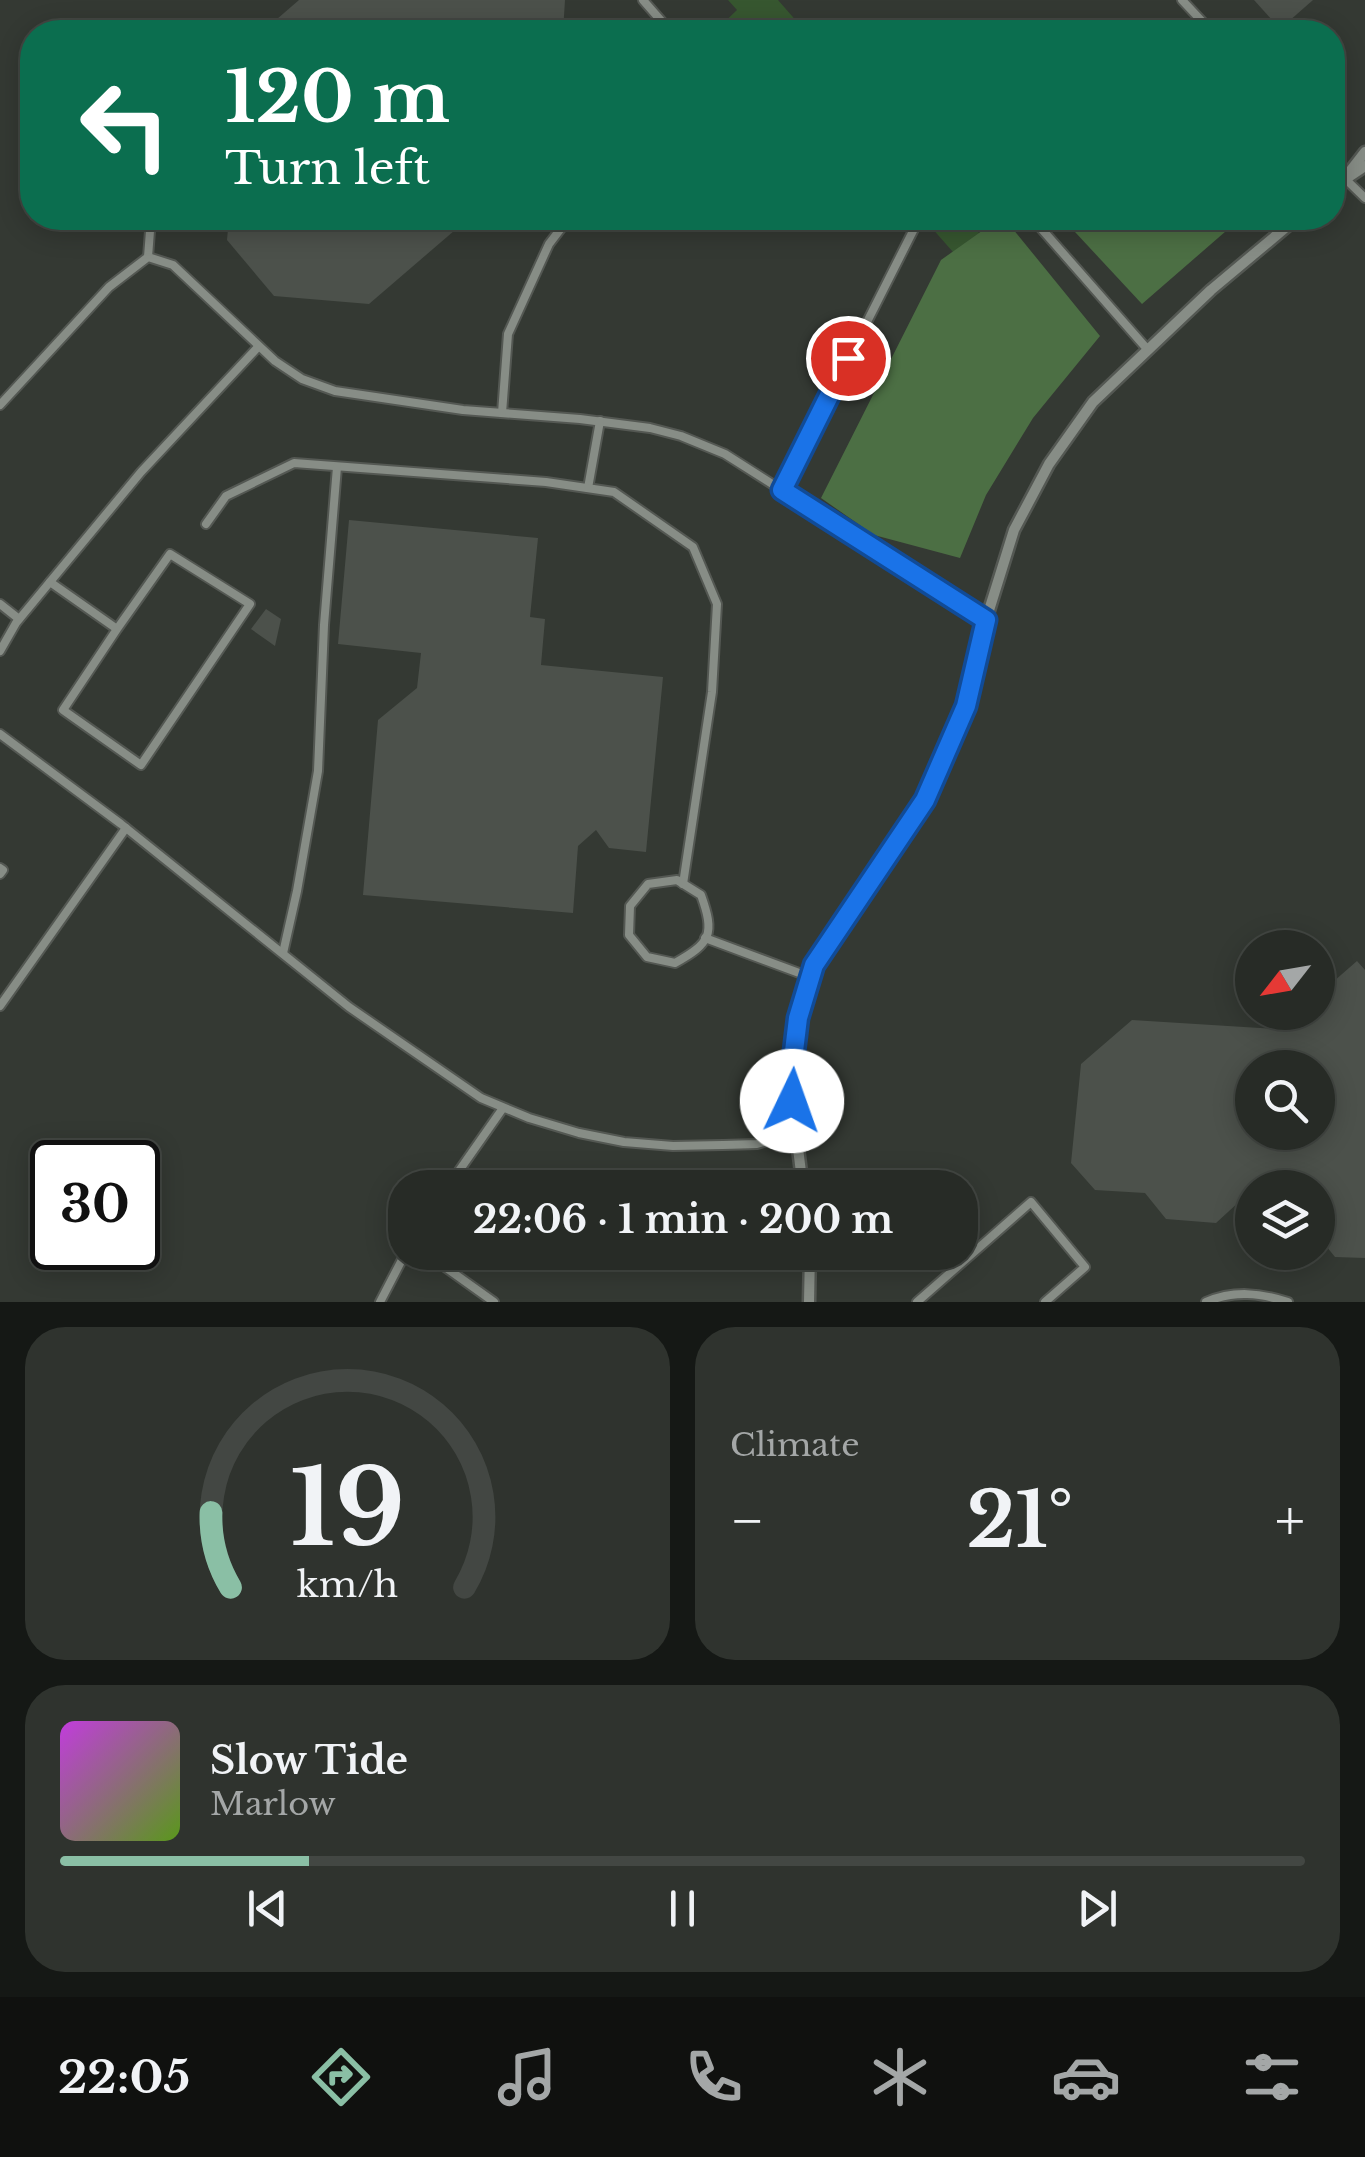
<!DOCTYPE html>
<meta charset="utf-8">
<style>
:root{--surface:#272b26;--page:#2f332e;--text:#f1f3f6;--muted:#a4a7a7;--line:#434743;--accent:#8abfa5}
body{margin:0;font-family:"Libre Baskerville",serif;background:var(--page);color:var(--text);height:100vh;display:flex;flex-direction:column;font-size:38px;white-space:nowrap}
*{box-sizing:border-box;margin:0}
p{font-size:32px;color:var(--muted)}
.icon{flex:none;width:55px;height:55px;fill:none;stroke:currentColor;stroke-width:2;stroke-linecap:round;stroke-linejoin:round}
.map{position:relative;height:1302px;overflow:hidden}
.side{display:flex;flex-direction:column;gap:25px;padding:25px;background:#151815;flex:1}
.side>*{flex:none}
.guide{position:absolute;left:20px;top:20px;width:1325px;height:210px;border-radius:40px;box-shadow:0 5px 25px #0003,0 0 0 2px var(--line);background:#0b6e4f;color:#fff;overflow:hidden}
.needle{width:65px;rotate:239deg}
.tools{position:absolute;left:1235px;top:930px;display:grid;gap:20px}
.tools a{display:grid;place-items:center;width:100px;height:100px;border-radius:50%;background:var(--surface);box-shadow:0 5px 25px #0003,0 0 0 2px var(--line);font-size:50px}
.speed{position:absolute;left:30px;top:1140px;display:flex;gap:20px;font-size:50px;font-weight:700;text-align:center}
.speed>*{display:grid;place-content:center;width:130px;height:130px;border-radius:50%;background:var(--surface);box-shadow:0 5px 25px #0003,0 0 0 2px var(--line);line-height:1}
.speed .limit{border:5px solid #111;border-radius:15px;background:#fff;color:#111}
.pin{position:absolute;display:grid;place-items:center;width:85px;height:85px;color:#fff;margin:-42px;border:5px solid #fff;border-radius:50%;box-shadow:0 2px 10px #0007}
.me{position:absolute;width:110px;margin:-55px;rotate:3deg;stroke-linejoin:round;filter:drop-shadow(0 0 8px #0008)}
.turn{display:flex;align-items:center;gap:35px;height:210px;padding:0 40px;font-size:45px}
.turn .icon{width:130px;height:130px;stroke-width:2.5}
.turn b{display:block;font-size:70px;line-height:85px}
.big{font-size:75px;font-weight:800;line-height:1.1}
.side .card{flex:1;display:flex;flex-direction:column;justify-content:center;gap:15px;min-width:0;padding:0 35px;border-radius:40px;background:var(--page)}
.side .dial{align-items:center;gap:0}
.dial svg{height:260px;overflow:visible;fill:none;stroke:var(--line);stroke-width:7;stroke-linecap:round;text-anchor:middle}
.dial text{fill:var(--text);stroke:none}
.song{display:flex;align-items:center;gap:30px}
.cover{width:120px;height:120px;border-radius:15px;background:linear-gradient(135deg,hsl(290 70% 55%),hsl(90 70% 35%))}
.played{height:10px;border-radius:5px;background:linear-gradient(90deg,var(--accent) 20%,var(--line) 20%)}
.keys{display:flex;justify-content:space-around;direction:ltr}
.heat{display:flex;justify-content:space-between;align-items:center;font-size:55px;direction:ltr}
.side .tiles{flex:1;display:grid;gap:25px;grid-template-columns:1fr 1fr}
.card:last-child{grid-column:span 2}
.trip{position:absolute;left:388px;top:1170px;width:590px;height:100px;border-radius:40px;background:var(--surface);box-shadow:0 5px 25px #0003,0 0 0 2px var(--line);font-weight:800;line-height:100px;text-align:center}
.tabs{display:flex;height:160px;justify-content:space-around;align-items:center;background:#10110f;color:var(--muted)}
.tabs .icon{width:70px;height:70px}
.tabs .active{color:var(--accent)}
.tabs b{font-size:45px;color:var(--text)}
.map>svg:first-child{display:block}
.green{fill:#375730}
.forest{fill:#4c6f44}
.building{fill:#4c514b;fill-rule:evenodd}
.lines{fill:none;stroke-linecap:round;stroke-linejoin:round}
.service-casing{stroke:#545853;stroke-width:12}
.minor-casing{stroke:#545853;stroke-width:15}
.service{stroke:#878d86;stroke-width:8}
.minor{stroke:#878d86;stroke-width:10}
.route-casing{stroke:#114b97;stroke-width:25}
.route{stroke:#1a73e8;stroke-width:18}
</style>
<div class="map">
<svg width="1365" height="1302" viewBox="0 0 1365 1302">
<rect width="100%" height="100%" fill="#343933"/>
<g class="green">
<polygon points="728,0 778,0 806,32 748,32 744,27 714,32 737,10"/>
<polygon points="923,218 966,218 979,233 953,252"/>
</g>
<g class="forest">
<polygon points="1000,218 1004,218 1100,336 1033,418 986,495 960,558 874,535 821,498 941,260"/>
<polygon points="1062,218 1241,218 1142,304"/>
</g>
<g class="building">
<polygon points="299,0 565,0 563,32 262,32"/>
<polygon points="1254,0 1313,0 1280,29"/>
<polygon points="229,218 469,218 369,304 274,296 227,240"/>
<polygon points="349,520 538,538 530,617 545,619 541,665 663,677 646,852 609,848 596,830 578,846 573,913 363,895 378,720 417,688 421,653 338,644"/>
<polygon points="266,609 281,619 275,646 251,629"/>
<path d="M1357 961 1365 970V1258L1335 1257 1318 1236V1188H1276L1267 1177 1252 1188V1190L1216 1223 1166 1219 1145 1193 1095 1190 1071 1163 1081 1064 1132 1020 1278 1029 1298 1012H1318V995ZM1252 1068H1318V1132H1252Z"/>
</g>
<g class="lines">
<g class="service-casing">
<g id="service">
<polyline points="643,0 671,32"/>
<polyline points="1182,0 1212,32"/>
<polyline points="1332,166 1365,198"/>
<polyline points="1032,218 1148,350"/>
<polyline points="148,257 151,218"/>
<polyline points="0,405 109,287 148,257 173,265 275,361 302,379 335,391 463,410 580,419 650,428 681,436 725,454 986,620"/>
<polyline points="502,413 508,334 549,244 569,218"/>
<polyline points="588,488 600,421"/>
<polyline points="782,490 915,227 907,218"/>
<polyline points="206,524 226,496 294,463 546,482 614,492 693,547 717,604 712,692 683,884"/>
<polyline points="50,582 117,629 170,554 250,604 141,765 63,710 117,629"/>
<polyline points="0,604 19,619"/>
<polyline points="0,651 16,623 141,472 258,347"/>
<polyline points="0,734 121,824 349,1007 481,1098 529,1118 579,1133 624,1142 673,1146 723,1145 757,1144 774,1139 795,1138"/>
<polyline points="0,868 3,870 0,874"/>
<path d="M677 880 701 895C715 934 711 943 675 963L647 957 629 935 630 906 648 884Z"/>
<polyline points="705,938 810,977"/>
<polyline points="283,953 297,891 318,771 324,625 337,467"/>
<polyline points="0,1006 126,828"/>
<polyline points="447,1188 503,1108"/>
<polyline points="424,1252 494,1302"/>
<polyline points="380,1302 406,1252"/>
<polyline points="917,1302 1031,1202 1085,1267 1045,1302"/>
<path d="M1206 1302C1234 1290 1260 1293 1288 1302"/>
</g>
</g>
<g class="minor-casing">
<g id="minor">
<polyline points="1351,170 1365,152"/>
<polyline points="1332,188 1365,166"/>
<polyline points="803,1188 792,1101 792,1068 798,1018 803,998 814,965 925,800 965,706 986,620 1014,530 1049,464 1093,402 1211,290 1297,218"/>
<polyline points="809,1302 810,1252"/>
</g>
</g>
<use href="#service" class="service"/>
<use href="#minor" class="minor"/>
</g>
<g class="lines">
<g class="route-casing">
<polyline id="route" points="792,1101 792,1068 798,1018 814,965 925,800 966,706 986,620 782,490 848,358"/>
</g>
<use href="#route" class="route"/>
</g>
</svg>
<div class="tools">
<a><svg class="needle" viewBox="-14 -14 28 28"><path d="M0-13l5 13h-10z" fill="#e53935"/><path d="M0 13l5-13h-10z" fill="#a4a7a7"/></svg></a>
<a><svg class="icon" aria-label="search" viewBox="0 0 24 24"><circle cx="10" cy="10" r="6"/><path d="M15 15l6 6"/></svg></a>
<a><svg class="icon" aria-label="layers" viewBox="0 0 24 24"><path d="M12 4l9 5-9 5-9-5zM3 14l9 5 9-5"/></svg></a>
</div>
<div class="speed"><div class="limit">30</div></div>
<div class="pin" style="left:848px;top:358px;background:#d93025"><svg class="icon" aria-label="arrive" viewBox="0 0 24 24"><path d="M6 21V4h12l-3 4 3 4H6"/></svg></div>
<svg class="me" style="left:792px;top:1101px" viewBox="-20 -20 40 40"><circle r="19" fill="#fff"/><path d="M0-13L10 11 0 6-10 11z" fill="#1a73e8"/></svg>
<div class="trip">22:06 · 1 min · 200 m</div>
<div class="guide">
<div class="turn"><svg class="icon" aria-label="left" viewBox="0 0 24 24"><path d="M17 20v-9H6M10 6l-5 5 5 5"/></svg><div><b>120 m</b>Turn left</div></div>
</div>
</div>
<section class="side">
<div class="tiles">
<div class="card dial"><svg viewBox="0 0 100 80">
<path d="M14 69A42 42 0 1 1 86 69"/>
<path d="M14 69A42 42 0 0 1 8 46" stroke="#8abfa5"/>
<text x="50" y="56" font-size="32" font-weight="700">19</text>
<text x="50" y="72" font-size="11">km/h</text>
</svg></div>
<div class="card"><p>Climate</p>
<div class="heat"><a>−</a><b class="big">21°</b><a>+</a></div>
</div>
<div class="card">
<div class="song"><i class="cover"></i><div><b>Slow Tide</b><p>Marlow</p></div></div>
<div class="played"></div>
<div class="keys"><svg class="icon" aria-label="previous" viewBox="0 0 24 24"><path d="M18 5L8 12l10 7zM5 5v14"/></svg><svg class="icon" aria-label="pause" viewBox="0 0 24 24"><path d="M8 5v14M16 5v14"/></svg><svg class="icon" aria-label="next" viewBox="0 0 24 24"><path d="M6 5l10 7-10 7zM19 5v14"/></svg></div>
</div>
</div>
</section>
<nav class="tabs">
<b>22:05</b>
<svg class="icon active" aria-label="directions" viewBox="0 0 24 24"><path d="M12 3l9 9-9 9-9-9zM9 14v-3h6M13 9l2 2-2 2"/></svg>
<svg class="icon" aria-label="music" viewBox="0 0 24 24"><path d="M9 18V5l10-2v13"/><circle cx="6" cy="18" r="3"/><circle cx="16" cy="16" r="3"/></svg>
<svg class="icon" aria-label="phone" viewBox="0 0 24 24"><path d="M5 4h4l2 5-3 2q2 4 5 5l2-3 5 2v4C11 20 4 13 5 4z"/></svg>
<svg class="icon" aria-label="climate" viewBox="0 0 24 24"><path d="M12 3v18M4 7l16 10M4 17L20 7"/></svg>
<svg class="icon" aria-label="car" viewBox="0 0 24 24"><path d="M5 17H2v-5l4-1 3-4h7l3 4 3 1v5h-3M9 17h6M6 11h13"/><circle cx="7" cy="17" r="2"/><circle cx="17" cy="17" r="2"/></svg>
<svg class="icon" aria-label="filters" viewBox="0 0 24 24"><path d="M4 7h16M4 17h16"/><circle cx="9" cy="7" r="2"/><circle cx="15" cy="17" r="2"/></svg>
</nav>
